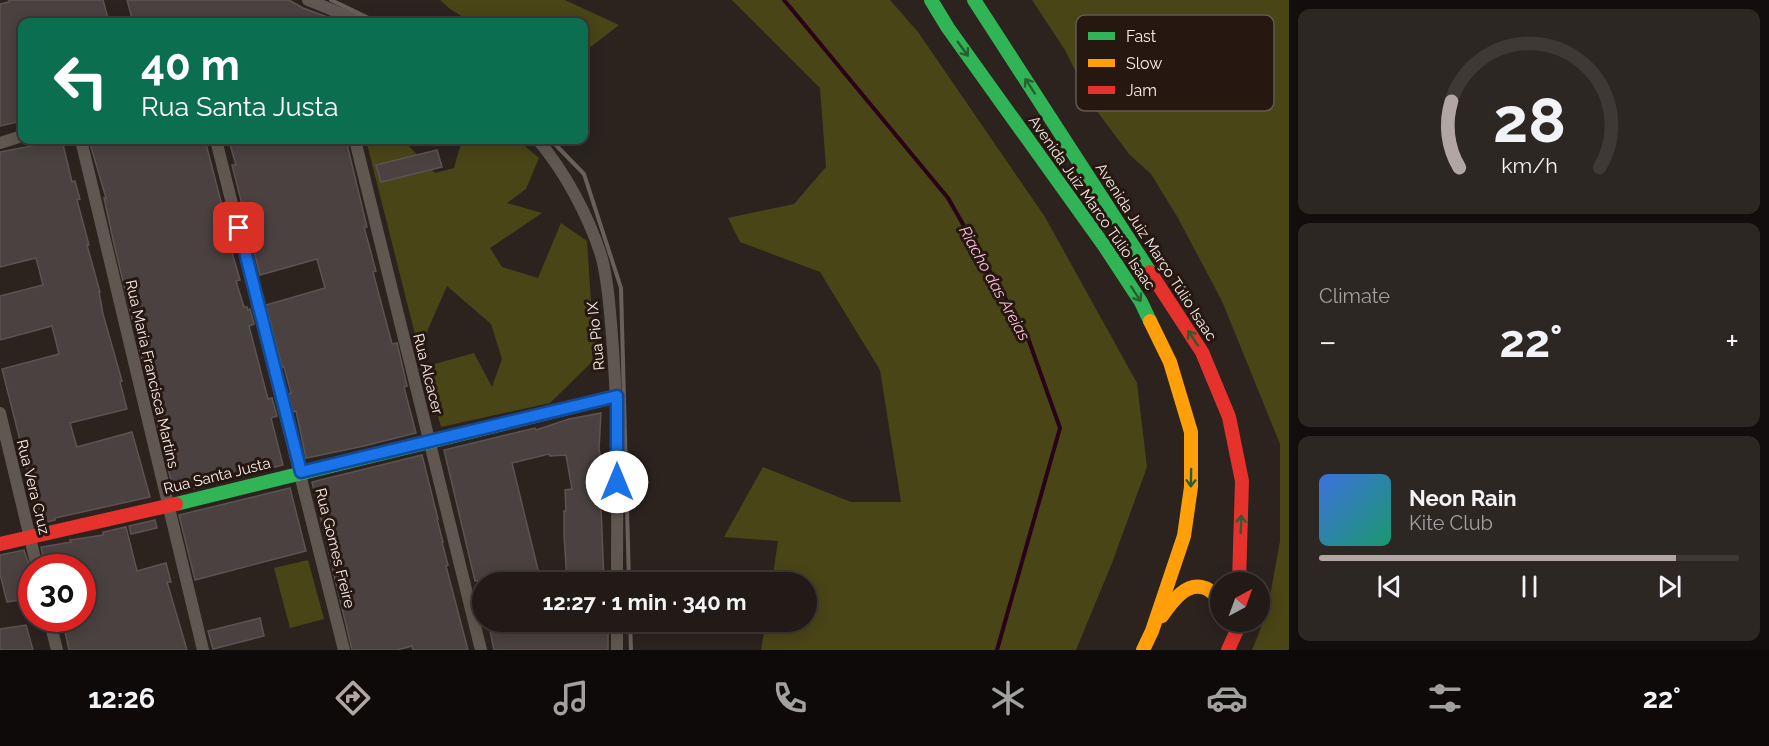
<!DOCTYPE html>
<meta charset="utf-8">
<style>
:root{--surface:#211a17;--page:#2d2724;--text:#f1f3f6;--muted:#a2a1a1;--line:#3e3836;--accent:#b1a6a2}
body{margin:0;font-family:Raleway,sans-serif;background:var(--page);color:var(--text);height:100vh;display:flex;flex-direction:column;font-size:22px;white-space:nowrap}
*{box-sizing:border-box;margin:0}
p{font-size:20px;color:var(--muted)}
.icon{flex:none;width:33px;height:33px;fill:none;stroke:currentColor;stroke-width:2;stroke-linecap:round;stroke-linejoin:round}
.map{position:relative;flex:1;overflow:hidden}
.panel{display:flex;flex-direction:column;gap:9px;padding:9px;background:#120e0d;width:480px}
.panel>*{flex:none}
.hud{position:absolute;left:18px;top:18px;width:570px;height:126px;border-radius:12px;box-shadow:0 3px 15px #0003,0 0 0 2px var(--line);background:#0b6e4f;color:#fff;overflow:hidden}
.needle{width:39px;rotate:41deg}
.controls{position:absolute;left:1210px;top:572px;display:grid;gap:12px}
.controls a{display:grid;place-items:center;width:60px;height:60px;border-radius:50%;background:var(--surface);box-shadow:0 3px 15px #0003,0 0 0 2px var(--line);font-size:30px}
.speed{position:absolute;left:18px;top:554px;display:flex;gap:12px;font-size:30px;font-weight:700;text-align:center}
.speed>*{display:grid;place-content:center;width:78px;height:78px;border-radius:50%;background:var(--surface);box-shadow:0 3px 15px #0003,0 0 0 2px var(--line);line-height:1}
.speed .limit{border:9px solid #d22;background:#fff;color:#111}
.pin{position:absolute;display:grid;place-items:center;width:51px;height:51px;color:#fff;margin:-26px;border-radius:12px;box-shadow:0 3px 9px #0006}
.me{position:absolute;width:66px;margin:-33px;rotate:0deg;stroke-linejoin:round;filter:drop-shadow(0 0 4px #0008)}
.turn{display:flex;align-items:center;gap:21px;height:126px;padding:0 24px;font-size:27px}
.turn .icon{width:78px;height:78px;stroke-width:2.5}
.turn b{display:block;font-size:42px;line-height:51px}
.big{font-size:45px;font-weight:700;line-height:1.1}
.panel .widget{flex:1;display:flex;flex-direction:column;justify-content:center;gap:9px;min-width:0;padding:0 21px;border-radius:12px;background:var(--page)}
.panel .dial{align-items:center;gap:0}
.dial svg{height:156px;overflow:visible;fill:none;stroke:var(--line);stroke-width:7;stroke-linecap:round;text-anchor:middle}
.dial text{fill:var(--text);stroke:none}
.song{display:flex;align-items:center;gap:18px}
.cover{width:72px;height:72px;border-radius:9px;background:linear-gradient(135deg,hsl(220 70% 55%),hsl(160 70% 35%))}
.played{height:6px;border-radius:3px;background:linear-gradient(90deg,var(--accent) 85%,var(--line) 85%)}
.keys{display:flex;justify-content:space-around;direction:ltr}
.heat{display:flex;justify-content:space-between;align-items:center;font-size:33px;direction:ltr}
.trip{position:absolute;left:472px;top:572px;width:345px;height:60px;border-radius:30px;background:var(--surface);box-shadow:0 3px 15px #0003,0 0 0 2px var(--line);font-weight:700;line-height:60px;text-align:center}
.tabs{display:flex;height:96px;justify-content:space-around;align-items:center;background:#0d0a09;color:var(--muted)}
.tabs .icon{width:42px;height:42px}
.tabs .active{color:var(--accent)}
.tabs b{font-size:27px;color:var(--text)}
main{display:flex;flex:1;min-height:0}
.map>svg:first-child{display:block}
.green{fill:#4a4517}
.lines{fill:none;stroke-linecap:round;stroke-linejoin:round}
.stream{stroke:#290319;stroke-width:4}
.building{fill:#4a4140;stroke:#5c5452;stroke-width:1.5}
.street{stroke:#605850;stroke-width:12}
.fast{stroke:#30b455;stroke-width:14}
.slow{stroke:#ff9f0a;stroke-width:14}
.jam{stroke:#e5322d;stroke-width:14}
.rail{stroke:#68605a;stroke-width:4}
.oneway{stroke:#2a5e30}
.route-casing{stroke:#114b97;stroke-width:15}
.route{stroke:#1a73e8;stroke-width:10}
.labels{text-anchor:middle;stroke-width:6;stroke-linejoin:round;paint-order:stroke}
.street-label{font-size:15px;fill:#f8ede8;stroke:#261811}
.water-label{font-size:16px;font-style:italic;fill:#fcbddc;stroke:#261811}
.key{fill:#261811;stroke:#655852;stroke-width:1.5}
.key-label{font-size:16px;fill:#f8ede8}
</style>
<main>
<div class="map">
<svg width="1289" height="650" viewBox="0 0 1289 650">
<rect width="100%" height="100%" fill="#2c231f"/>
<g class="green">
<polygon points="440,0 565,0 619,25 584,52 584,22 471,22 450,9"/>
<polygon points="732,0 890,0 918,32 1045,217 1137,383 1147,467 1112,563 1076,650 761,650 766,621 807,621 807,582 772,582 778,541 724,537 763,467 851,502 901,502 880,370 820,272 740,242 728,218 794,204 826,167 820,88"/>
<polygon points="1032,0 1289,0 1289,650 1252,650 1267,613 1280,541 1280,444 1222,301 1178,218 1151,174 1129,154 1093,106 1065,50"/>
<polygon points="366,140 403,140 435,173 454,168 462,140 518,140 539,158 526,189 507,203 542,213 490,248 502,267 538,278 561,223 587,241 592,318 600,354 550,403 441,427 424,367 474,353 492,387 502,359 491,324 447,286 419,350"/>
<polygon points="308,560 324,619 290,628 274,568"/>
</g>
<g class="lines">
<polyline class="stream" points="784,0 948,198 1028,338 1060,428 997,650"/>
</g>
<g class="building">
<polygon points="9,0 103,0 109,22 22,22 22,121 0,126 0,4 9,2"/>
<polygon points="127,0 289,0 303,8 341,22 266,22 251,18 252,22 133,22"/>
<polygon points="62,140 72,182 75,181 80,199 77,200 89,245 87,245 100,292 99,292 103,314 122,381 120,382 127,409 70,423 77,447 132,432 150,497 55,518 55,520 39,524 25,460 2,369 59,354 52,326 0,340 0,296 43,285 36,258 0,267 0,152"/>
<polygon points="89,140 205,140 224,213 222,214 227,235 240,280 236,281 244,307 247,307 248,310 250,309 254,324 249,326 268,399 272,398 277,416 271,418 283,465 174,493 114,244 104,198 106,198"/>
<polygon points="235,140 346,140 367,227 364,227 376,271 373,272 392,344 397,343 407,386 404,387 416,433 364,446 306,458 296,411 293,412 288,394 291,393 284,367 282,367 281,363 266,305 325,288 317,259 260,275 232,165 236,165 229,141"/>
<polygon points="437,150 442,167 381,182 376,165"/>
<polygon points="601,413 599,449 605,482 602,482 603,507 601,507 604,582 567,582 564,534 564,511 566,511 565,490 572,489 566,455 550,456 549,454 512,463 541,582 475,581 444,450 535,428 536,430 569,419"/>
<polygon points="422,455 438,519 437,519 443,542 442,542 448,565 446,566 468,650 413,650 412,646 397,650 352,650 312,482"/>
<polygon points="290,488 306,551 195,580 179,515"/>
<polygon points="155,520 157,528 131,534 129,526"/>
<polygon points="126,527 137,571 166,563 171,582 167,582 187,650 69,650 62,618 82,618 82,567 45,567 41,547 71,542 70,540 103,535 103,532"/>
<polygon points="24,550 32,573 29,575 32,598 7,602 0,574 0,555"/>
<polygon points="260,618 264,636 213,649 208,631"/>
<polygon points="488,621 608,621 608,650 494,650"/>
<polygon points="26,625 33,650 0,650 0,629"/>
</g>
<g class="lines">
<g class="street">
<polyline points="308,0 362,22"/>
<polyline points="81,140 203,650"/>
<polyline points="216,140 344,650"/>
<polyline points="355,140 481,650"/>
<path d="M538 140C565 172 588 215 601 255 608 279 610 311 612 336 619 418 617 500 617 582"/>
<polyline points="0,143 22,136"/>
<polyline points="0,413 37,567"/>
<polyline points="49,618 57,650"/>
<polyline points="617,621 617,650"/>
</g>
<g class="fast">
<polyline points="931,0 948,28 1105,247 1141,302 1150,321"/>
<polyline points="974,0 1150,272"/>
<polyline points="176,504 617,396"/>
</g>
<g class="slow">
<path d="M1162 616C1171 603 1186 581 1205 588 1211 590 1216 596 1221 600"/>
<polyline points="1143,650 1152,631 1184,536 1191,487 1191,432 1170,362 1150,321"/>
</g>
<g class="jam">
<polyline points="1150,272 1202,352 1229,417 1242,481 1239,582"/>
<polyline points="0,544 176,504"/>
<polyline points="1228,650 1237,630 1237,621"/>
</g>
<g class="rail">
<polyline points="331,0 377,22"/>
<polyline points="551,140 584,174 621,288 629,582"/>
<polyline points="630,621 631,650"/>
</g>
</g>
<defs><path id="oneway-shaft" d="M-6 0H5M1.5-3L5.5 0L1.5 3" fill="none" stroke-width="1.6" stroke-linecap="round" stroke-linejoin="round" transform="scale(1.5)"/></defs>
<g class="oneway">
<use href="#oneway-shaft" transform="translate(963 49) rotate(54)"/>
<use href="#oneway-shaft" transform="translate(1030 86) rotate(-123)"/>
<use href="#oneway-shaft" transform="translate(1136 294) rotate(57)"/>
<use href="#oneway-shaft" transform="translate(1193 338) rotate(-123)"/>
<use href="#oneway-shaft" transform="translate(1191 478) rotate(91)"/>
<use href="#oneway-shaft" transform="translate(1241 524) rotate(-88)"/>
</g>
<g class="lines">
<g class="route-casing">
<polyline id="route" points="239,228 301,472 617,396 617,482"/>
</g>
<use href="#route" class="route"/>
</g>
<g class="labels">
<g class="street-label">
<text transform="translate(1092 203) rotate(55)" y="5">Avenida Juiz Marco Túlio Isaac</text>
<text transform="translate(1156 252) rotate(57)" y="5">Avenida Juiz Março Túlio Isaac</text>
<text transform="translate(596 336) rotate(-96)" y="5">Rua Pio IX</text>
<text transform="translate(152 374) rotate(77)" y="5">Rua Maria Francisca Martins</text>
<text transform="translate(428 374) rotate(76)" y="5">Rua Alcacer</text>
<text transform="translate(217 476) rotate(-14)" y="5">Rua Santa Justa</text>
<text transform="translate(33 487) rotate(76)" y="5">Rua Vera Cruz</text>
<text transform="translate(335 548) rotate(76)" y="5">Rua Gomes Freire</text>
</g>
<g class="water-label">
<text transform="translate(995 283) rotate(61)" y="6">Riacho das Areias</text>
</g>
</g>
<rect x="1076" y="15" width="198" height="96" rx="9" class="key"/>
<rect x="1088" y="32" width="27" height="8" fill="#30b455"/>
<rect x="1088" y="59" width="27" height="8" fill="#ff9f0a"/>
<rect x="1088" y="86" width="27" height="8" fill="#e5322d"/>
<g class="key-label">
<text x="1126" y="42">Fast</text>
<text x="1126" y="69">Slow</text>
<text x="1126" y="96">Jam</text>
</g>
</svg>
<div class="controls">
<a><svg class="needle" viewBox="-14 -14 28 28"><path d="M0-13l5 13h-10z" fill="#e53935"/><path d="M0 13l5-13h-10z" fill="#a2a1a1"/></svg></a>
</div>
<div class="speed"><div class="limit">30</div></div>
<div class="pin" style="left:239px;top:228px;background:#d93025"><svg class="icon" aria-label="arrive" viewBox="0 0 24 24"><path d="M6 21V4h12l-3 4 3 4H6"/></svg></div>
<svg class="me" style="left:617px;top:482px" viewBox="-20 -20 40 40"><circle r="19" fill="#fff"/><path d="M0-13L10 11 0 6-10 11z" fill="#1a73e8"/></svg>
<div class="trip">12:27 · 1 min · 340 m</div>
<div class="hud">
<div class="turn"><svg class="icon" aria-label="left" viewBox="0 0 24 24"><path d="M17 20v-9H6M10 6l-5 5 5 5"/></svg><div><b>40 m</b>Rua Santa Justa</div></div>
</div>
</div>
<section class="panel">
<div class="widget dial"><svg viewBox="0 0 100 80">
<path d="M14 69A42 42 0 1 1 86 69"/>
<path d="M14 69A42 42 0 0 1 10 35" stroke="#b1a6a2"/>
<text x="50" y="56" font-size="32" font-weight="700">28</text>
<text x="50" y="72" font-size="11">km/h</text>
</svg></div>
<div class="widget"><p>Climate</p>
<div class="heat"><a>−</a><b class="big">22°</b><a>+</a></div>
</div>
<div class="widget">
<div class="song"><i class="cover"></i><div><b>Neon Rain</b><p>Kite Club</p></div></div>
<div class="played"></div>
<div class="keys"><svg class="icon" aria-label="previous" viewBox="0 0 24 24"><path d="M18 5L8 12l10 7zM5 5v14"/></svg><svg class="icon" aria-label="pause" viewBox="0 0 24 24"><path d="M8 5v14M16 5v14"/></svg><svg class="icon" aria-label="next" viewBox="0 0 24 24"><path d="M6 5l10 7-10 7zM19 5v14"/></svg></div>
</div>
</section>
</main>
<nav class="tabs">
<b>12:26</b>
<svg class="icon active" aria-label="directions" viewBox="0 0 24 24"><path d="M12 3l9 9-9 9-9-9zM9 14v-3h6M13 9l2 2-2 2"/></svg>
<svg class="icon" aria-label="music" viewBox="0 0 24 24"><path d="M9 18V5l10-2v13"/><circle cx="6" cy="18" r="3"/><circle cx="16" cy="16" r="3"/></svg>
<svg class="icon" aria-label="phone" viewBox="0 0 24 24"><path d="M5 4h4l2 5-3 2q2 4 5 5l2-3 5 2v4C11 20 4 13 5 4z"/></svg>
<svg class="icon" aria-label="climate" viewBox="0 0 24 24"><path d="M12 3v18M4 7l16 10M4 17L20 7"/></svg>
<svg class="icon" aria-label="car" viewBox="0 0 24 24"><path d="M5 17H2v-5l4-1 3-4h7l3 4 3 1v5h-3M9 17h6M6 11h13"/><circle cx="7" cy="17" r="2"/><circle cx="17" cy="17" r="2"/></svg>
<svg class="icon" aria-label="filters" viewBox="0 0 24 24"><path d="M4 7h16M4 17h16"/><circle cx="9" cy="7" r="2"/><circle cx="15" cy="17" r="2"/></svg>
<b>22°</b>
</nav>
